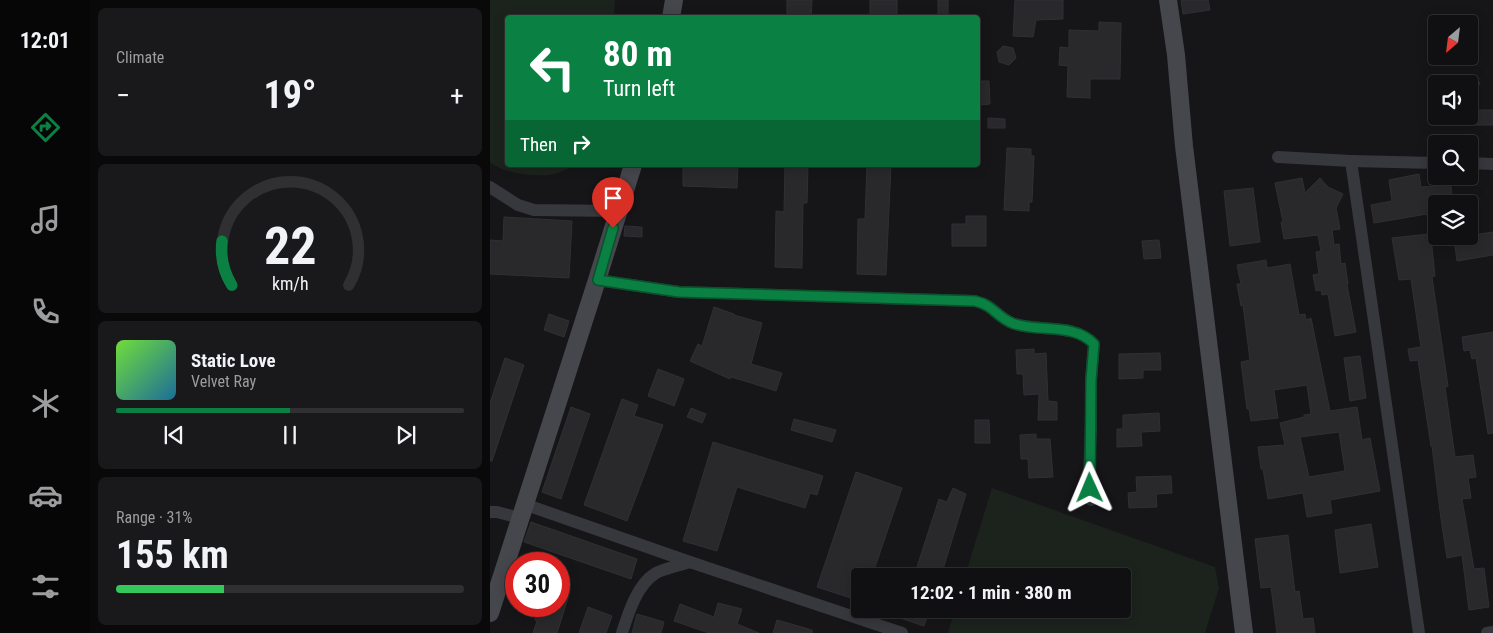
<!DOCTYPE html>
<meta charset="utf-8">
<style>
:root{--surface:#101012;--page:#19191b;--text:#f1f3f6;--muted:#9c9d9f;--line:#303032;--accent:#0b8043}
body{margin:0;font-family:"Roboto Condensed",sans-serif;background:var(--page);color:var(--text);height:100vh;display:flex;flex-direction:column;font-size:19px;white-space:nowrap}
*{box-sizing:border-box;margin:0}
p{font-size:16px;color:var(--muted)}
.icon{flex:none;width:28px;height:28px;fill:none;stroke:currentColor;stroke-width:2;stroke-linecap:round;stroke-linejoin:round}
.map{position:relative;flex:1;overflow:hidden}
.details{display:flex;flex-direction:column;gap:8px;padding:8px;background:#09090a;width:400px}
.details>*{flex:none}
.top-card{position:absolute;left:15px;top:15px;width:475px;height:152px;border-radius:5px;box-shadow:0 2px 12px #0003,0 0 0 1px var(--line);background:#0b8043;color:#fff;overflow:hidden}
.needle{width:32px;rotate:208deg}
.controls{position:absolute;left:938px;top:15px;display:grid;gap:10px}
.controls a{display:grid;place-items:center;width:50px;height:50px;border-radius:5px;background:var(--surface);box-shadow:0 2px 12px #0003,0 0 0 1px var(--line);font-size:25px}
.speed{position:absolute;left:15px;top:552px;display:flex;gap:10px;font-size:25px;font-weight:700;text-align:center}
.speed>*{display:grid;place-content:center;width:65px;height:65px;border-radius:50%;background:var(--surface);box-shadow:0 2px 12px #0003,0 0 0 1px var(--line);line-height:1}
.speed .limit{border:8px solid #d22;background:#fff;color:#111}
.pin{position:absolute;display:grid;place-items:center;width:42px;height:42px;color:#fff;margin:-51px -21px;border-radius:50% 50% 50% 0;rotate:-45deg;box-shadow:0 0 5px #0007}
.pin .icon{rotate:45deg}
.me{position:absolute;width:55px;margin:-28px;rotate:359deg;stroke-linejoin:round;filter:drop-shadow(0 0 4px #0008)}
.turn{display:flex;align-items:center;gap:18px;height:105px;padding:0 15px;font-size:22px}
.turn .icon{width:65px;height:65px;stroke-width:2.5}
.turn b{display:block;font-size:35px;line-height:42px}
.then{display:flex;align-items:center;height:48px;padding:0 15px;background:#0003;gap:10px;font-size:19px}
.big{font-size:38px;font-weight:700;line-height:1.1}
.details .tile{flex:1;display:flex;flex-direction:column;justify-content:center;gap:8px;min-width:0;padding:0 18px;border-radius:8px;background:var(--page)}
.details .dial{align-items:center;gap:0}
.dial svg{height:130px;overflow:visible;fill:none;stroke:var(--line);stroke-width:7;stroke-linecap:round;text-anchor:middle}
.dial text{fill:var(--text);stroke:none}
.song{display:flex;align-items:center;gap:15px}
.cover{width:60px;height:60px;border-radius:8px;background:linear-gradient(135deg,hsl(100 70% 55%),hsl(200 70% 35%))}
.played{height:5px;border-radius:2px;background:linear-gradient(90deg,var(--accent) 50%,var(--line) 50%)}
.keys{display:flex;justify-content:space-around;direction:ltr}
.heat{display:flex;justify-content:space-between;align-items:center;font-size:28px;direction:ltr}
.charge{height:8px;border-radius:4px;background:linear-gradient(90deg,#34c759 31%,var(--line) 0)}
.trip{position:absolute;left:361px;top:568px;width:280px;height:50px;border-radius:5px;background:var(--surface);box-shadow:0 2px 12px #0003,0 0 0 1px var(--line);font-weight:700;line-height:50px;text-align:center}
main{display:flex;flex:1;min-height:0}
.tab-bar{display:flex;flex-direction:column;width:90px;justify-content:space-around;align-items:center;background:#060607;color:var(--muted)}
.tab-bar .icon{width:35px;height:35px}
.tab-bar .current{color:var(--accent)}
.tab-bar b{font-size:22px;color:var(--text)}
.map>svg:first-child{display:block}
.green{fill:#1c231d}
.building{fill:#29292c;stroke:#303034;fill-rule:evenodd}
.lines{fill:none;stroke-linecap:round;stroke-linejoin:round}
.street{stroke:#37383d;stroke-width:12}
.secondary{stroke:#45474d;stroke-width:18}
.route-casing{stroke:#07532c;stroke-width:12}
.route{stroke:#0b8043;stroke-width:9}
</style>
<main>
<nav class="tab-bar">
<b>12:01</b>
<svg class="icon current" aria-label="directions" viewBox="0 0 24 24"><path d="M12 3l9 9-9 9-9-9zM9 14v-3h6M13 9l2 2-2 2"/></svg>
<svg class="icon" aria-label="music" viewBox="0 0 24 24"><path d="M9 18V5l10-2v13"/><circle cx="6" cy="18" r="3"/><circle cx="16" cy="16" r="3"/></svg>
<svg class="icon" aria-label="phone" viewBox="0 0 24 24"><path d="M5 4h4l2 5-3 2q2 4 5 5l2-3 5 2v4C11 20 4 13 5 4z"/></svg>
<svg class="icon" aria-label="climate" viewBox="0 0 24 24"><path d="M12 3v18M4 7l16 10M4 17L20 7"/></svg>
<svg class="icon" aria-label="car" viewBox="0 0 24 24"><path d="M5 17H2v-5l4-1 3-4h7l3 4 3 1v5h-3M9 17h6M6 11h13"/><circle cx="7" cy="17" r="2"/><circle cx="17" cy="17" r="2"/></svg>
<svg class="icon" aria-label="filters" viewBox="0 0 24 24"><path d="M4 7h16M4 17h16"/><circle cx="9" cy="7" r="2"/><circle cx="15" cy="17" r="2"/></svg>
</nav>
<section class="details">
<div class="tile"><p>Climate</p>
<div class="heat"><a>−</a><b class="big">19°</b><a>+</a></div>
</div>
<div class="tile dial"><svg viewBox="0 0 100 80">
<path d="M14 69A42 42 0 1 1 86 69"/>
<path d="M14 69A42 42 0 0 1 8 42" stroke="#0b8043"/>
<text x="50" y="56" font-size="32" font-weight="700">22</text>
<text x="50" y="72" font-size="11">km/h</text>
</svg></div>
<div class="tile">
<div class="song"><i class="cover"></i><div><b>Static Love</b><p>Velvet Ray</p></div></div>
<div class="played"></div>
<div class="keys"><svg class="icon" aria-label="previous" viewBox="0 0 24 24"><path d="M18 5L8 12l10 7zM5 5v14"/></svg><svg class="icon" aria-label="pause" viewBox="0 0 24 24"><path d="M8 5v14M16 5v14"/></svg><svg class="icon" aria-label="next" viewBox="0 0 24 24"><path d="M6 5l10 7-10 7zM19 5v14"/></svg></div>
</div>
<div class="tile"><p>Range · 31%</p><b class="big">155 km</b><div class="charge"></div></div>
</section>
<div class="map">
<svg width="1003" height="633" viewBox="0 0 1003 633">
<rect width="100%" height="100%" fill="#161618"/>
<g class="green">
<path d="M0 0H125L124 17 18 18V165H87C79 168 72 172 64 174 48 178 12 173 0 162Z"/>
<polygon points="502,488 725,567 729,588 715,633 458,633 465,609 632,609 632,576 475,576"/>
</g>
<g class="building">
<polygon points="297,0 322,0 321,18 297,18"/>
<rect x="380" y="0" width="27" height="18"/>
<rect x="448" y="0" width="10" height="18"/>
<polygon points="525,0 573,0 573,19 546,20 543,37 523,36"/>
<polygon points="691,0 718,0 720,10 693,14"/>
<polygon points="609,22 631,23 630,79 600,79 600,98 577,97 578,66 569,65 570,47 579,48 579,30 609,31"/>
<polygon points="513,46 523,48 526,58 519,65 509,62 507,52"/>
<polygon points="979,76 990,83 979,104"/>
<polygon points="488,81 499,81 500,104 490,105"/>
<rect x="979" y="110" width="24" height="15"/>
<polygon points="498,118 515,119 515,128 498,128"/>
<polygon points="517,148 541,149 541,156 544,156 542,202 539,202 539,211 514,210"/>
<polygon points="193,165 248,165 247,188 193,186"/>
<polygon points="295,165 318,165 317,203 313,203 312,268 285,267 286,211 294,212"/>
<polygon points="377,165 401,165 396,275 367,274 368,219 375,219"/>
<polygon points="929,174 931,187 961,185 962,201 953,202 954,204 946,204 946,237 941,238 945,276 942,277 958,386 955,387 965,457 983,455 986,477 978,478 981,498 972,499 984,569 994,568 999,607 979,610 972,555 957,558 951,519 942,446 941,446 928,360 920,361 918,349 931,347 921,279 909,280 902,238 939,234 937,214 884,223 881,205 902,201 899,180"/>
<polygon points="812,178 815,193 830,178 838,187 853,194 846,208 850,229 842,230 844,245 849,244 851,264 855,263 858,284 857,285 866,332 845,336 838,294 832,295 831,290 826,291 823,275 829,274 826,252 831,251 828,235 794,239 791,222 793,222 785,183"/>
<polygon points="763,188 770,242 740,246 734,191"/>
<polygon points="476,216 496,216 496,246 462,246 462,224 476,224"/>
<polygon points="14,217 82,221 79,278 0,274 0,240 13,241"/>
<polygon points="135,226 152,227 152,237 134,236"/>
<polygon points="1003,232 1003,255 967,261 964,238"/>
<polygon points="669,240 671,258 654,259 652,241"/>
<path d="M776 260 777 268 800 264 809 315 815 314 816 320 821 318 840 411 867 407 872 440 880 438 890 491 840 500 842 513 817 517 813 493 778 499 773 469H771L768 447 795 445 790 423 814 417V415L821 414 817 385 784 390 788 418 761 421 759 409H757L751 362 760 360 753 305 751 306 747 284H751L747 265ZM849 432 855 471 819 477 810 437Z"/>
<polygon points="224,307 244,314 244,315 272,323 261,364 292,373 286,391 258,382 241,377 240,379 200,361 208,344 212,346"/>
<polygon points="59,314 79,321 74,337 54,330"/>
<polygon points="1003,332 1003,433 998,434 986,358 982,359 980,350 974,351 972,337"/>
<polygon points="544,349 544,354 556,353 558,401 567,402 567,420 548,420 549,394 534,395 533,374 527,374 526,350"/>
<polygon points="670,353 671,370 653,370 653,378 629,379 629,354"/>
<polygon points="870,356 876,398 860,401 854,358"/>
<polygon points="15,358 34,365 2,461 0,461 0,403"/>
<polygon points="168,369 194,379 184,406 158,396"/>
<polygon points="132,399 148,405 144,416 173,425 137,521 94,505"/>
<polygon points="81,407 100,414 71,499 52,492"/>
<polygon points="201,408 216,414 212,423 197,417"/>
<polygon points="669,413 670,431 651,432 652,446 627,447 627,429 633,429 633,415"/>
<polygon points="304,419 346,430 342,442 301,430"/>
<polygon points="485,420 499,420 500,443 485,443"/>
<polygon points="546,434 546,439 560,439 563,477 539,478 538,459 531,459 530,435"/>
<polygon points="223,442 333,476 327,495 320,493 315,508 247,487 227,551 193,541"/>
<polygon points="366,472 412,488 382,576 370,576 370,601 327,587"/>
<polygon points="681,476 682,493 666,494 667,507 639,508 638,493 647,492 646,477"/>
<polygon points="463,488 476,494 451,576 424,576 449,499 457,502"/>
<polygon points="41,522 147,559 141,579 34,542"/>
<polygon points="881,524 888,567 850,573 845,530"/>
<polygon points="798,535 805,592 809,591 813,619 823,618 825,633 787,633 781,587 771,588 765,539"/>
<polygon points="69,589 80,592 67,633 43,633 47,621 45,620 49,606 69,606"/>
<polygon points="228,603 252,609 247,624 269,633 219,633 184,621 190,604 224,617"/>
<polygon points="98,607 122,616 116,633 89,633"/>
<polygon points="413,609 440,609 434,626 410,618"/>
<polygon points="147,614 174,622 171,633 142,633"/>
<polygon points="287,620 322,630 322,633 283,633"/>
</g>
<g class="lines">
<g class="street">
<polyline points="788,157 861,161 929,633"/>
<polyline points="861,161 946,163"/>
<polyline points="979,163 1003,164"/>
<polyline points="0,187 28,205 44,210 128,211"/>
<path d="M107 280 189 292 485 301C503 305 507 317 522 323 547 333 584 322 604 344L601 380V425L599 476 601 500"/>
<polyline points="34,504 200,562 412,633"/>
<polyline points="0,512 7,512 30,518"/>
<path d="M132 633C138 614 147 584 166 573 173 569 191 565 200 562"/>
<polyline points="997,633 1003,632"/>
</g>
<g class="secondary">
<polyline points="678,0 686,55 694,146 754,633"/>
<polyline points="181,18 184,0"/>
<polyline points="0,613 107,280 143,165"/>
</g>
</g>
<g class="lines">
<g class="route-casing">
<path id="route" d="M123 228 108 280 189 292 485 301C503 305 507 317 522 323 547 333 584 322 604 344L601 380 600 488"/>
</g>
<use href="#route" class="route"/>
</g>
</svg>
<div class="controls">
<a><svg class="needle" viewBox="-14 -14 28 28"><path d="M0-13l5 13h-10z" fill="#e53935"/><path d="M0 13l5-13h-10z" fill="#9c9d9f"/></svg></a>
<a><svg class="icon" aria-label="sound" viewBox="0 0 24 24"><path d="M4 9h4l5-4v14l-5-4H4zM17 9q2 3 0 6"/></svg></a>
<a><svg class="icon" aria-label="search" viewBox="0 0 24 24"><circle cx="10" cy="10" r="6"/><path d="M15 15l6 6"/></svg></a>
<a><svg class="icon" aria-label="layers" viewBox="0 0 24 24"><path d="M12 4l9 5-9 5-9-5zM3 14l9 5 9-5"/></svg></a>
</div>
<div class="speed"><div class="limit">30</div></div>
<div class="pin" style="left:123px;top:228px;background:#d93025"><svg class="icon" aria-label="arrive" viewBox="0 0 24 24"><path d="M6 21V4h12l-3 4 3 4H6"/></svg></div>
<svg class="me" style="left:600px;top:488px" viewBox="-20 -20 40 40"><path d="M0-17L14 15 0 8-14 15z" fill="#0b8043" stroke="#fff" stroke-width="4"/></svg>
<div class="trip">12:02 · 1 min · 380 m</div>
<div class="top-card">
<div class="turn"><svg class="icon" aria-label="left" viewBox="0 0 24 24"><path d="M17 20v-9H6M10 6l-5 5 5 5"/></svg><div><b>80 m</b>Turn left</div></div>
<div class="then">Then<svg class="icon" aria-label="right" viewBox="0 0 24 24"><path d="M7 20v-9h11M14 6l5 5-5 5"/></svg></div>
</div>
</div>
</main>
